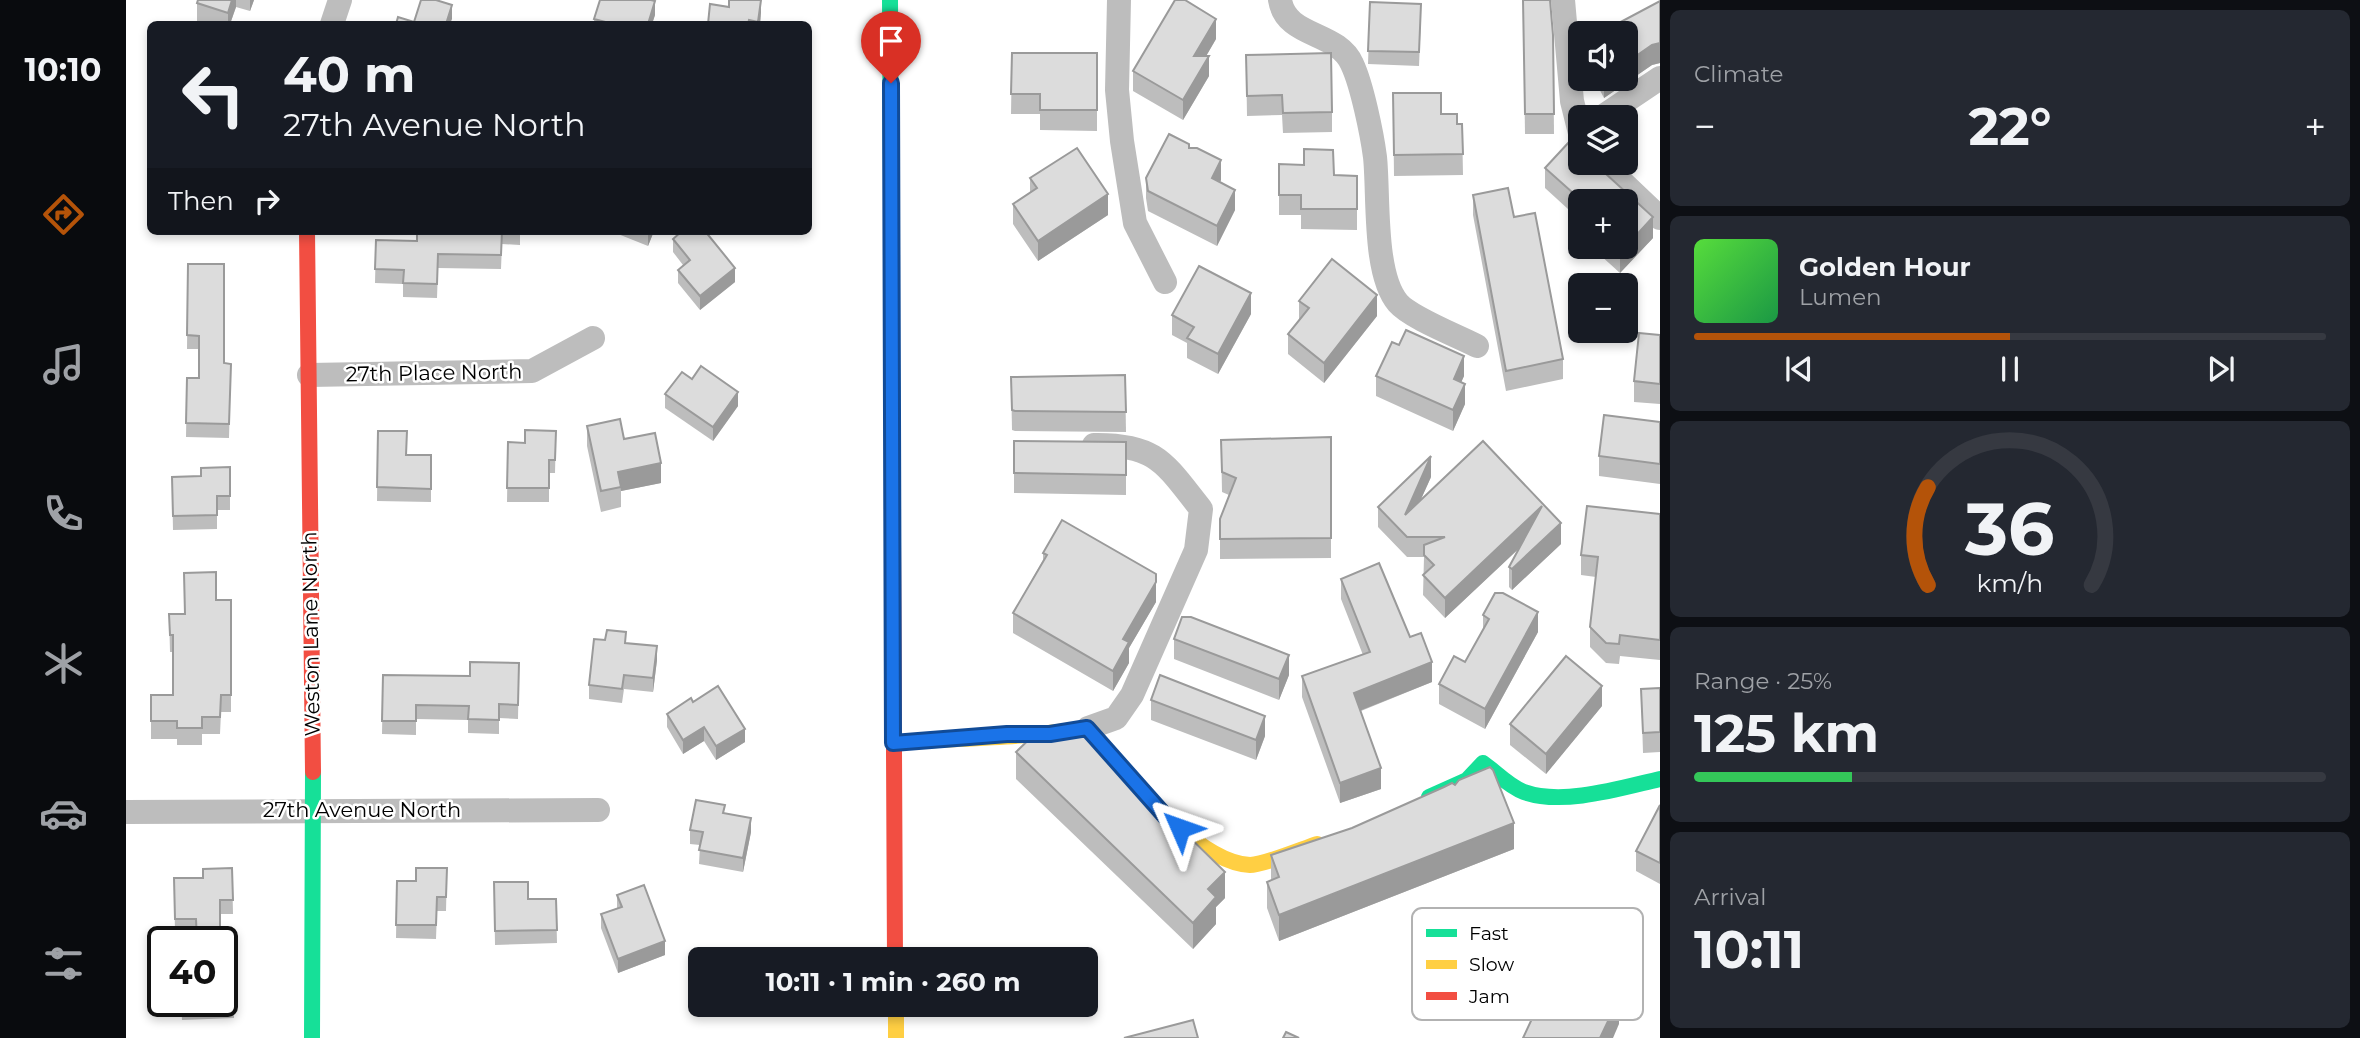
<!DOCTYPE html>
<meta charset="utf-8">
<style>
:root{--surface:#171b24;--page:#242831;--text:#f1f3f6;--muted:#9ea1a6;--line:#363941;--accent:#b45309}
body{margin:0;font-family:Montserrat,sans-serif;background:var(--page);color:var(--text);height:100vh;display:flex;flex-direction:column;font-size:26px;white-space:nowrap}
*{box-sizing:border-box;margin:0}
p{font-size:23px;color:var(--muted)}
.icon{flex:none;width:38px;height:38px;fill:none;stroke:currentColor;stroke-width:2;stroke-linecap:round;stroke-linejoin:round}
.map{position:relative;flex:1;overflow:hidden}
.drawer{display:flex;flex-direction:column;gap:10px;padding:10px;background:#0d0f14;width:700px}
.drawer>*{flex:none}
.top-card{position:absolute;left:21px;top:21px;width:665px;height:214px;border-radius:10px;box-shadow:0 4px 10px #0003;background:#171b24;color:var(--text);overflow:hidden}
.controls{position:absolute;left:1442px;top:21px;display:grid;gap:14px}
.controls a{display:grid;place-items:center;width:70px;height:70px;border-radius:10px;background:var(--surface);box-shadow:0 4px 10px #0003;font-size:35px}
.speed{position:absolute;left:21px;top:926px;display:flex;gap:14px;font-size:35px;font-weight:700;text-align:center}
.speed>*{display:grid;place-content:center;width:91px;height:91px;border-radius:50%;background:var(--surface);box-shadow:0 4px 10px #0003;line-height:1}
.speed .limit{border:4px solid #111;border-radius:10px;background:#fff;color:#111}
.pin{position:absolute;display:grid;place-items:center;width:60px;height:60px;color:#fff;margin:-72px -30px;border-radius:50% 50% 50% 0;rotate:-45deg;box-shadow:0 0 7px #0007}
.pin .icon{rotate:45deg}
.me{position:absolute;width:77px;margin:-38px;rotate:313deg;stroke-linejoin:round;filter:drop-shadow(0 0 5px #0008)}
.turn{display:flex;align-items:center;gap:24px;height:147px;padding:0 21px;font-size:32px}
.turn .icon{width:91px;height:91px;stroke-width:2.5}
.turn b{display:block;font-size:49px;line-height:60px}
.then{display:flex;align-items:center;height:66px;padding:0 21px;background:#0003;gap:14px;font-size:26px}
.big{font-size:52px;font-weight:700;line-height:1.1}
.drawer .card{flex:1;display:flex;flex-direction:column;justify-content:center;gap:10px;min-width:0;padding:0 24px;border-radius:10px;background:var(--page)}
.drawer .dial{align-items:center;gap:0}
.dial svg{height:182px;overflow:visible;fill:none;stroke:var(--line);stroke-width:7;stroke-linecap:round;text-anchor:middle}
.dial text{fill:var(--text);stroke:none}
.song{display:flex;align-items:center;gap:21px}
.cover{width:84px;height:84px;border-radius:10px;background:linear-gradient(135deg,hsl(110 70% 55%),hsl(140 70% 35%))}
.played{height:7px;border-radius:4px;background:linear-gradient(90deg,var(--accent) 50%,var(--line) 50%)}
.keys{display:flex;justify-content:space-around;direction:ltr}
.heat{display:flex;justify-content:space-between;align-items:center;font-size:38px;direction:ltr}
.charge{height:10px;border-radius:5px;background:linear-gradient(90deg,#34c759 25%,var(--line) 0)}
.trip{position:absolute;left:562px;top:947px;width:410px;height:70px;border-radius:10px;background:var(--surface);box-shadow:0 4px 10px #0003;font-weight:700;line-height:70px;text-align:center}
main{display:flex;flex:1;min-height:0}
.tabs{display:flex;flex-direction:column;width:126px;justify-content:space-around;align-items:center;background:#090b0e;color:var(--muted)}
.tabs .icon{width:49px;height:49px}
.tabs .selected{color:var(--accent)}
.tabs b{font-size:32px;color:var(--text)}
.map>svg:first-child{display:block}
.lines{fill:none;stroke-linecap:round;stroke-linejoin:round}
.street{stroke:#bdbdbd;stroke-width:24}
.fast{stroke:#16e098;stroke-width:16}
.slow{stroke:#ffcf43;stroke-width:16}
.jam{stroke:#f24e42;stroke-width:16}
.wall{fill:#bdbdbd}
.shaded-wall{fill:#9a9a9a}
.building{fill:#dcdcdc;stroke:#9a9a9a;stroke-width:2}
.route-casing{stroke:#114b97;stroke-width:18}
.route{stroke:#1a73e8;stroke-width:12}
.labels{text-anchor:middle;stroke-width:5;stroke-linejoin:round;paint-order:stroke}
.street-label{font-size:21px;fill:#000;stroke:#fff}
.key{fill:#fff;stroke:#b2b2b2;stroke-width:2}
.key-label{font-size:19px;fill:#000}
</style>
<main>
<nav class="tabs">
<b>10:10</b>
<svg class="icon selected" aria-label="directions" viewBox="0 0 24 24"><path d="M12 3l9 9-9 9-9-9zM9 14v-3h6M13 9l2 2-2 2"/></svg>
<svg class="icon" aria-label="music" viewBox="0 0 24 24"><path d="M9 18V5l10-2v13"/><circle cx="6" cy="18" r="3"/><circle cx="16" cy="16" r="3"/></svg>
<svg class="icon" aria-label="phone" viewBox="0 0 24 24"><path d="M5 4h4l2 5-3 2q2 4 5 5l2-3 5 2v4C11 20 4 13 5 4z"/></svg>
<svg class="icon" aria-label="climate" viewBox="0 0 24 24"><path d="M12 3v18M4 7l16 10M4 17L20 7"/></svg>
<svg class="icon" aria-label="car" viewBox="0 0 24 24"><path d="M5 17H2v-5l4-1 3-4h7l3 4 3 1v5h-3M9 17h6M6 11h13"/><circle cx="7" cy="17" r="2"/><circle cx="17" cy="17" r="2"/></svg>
<svg class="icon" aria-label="filters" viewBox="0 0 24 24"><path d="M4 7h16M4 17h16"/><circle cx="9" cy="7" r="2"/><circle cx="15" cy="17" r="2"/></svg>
</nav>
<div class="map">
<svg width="1534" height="1038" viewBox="0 0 1534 1038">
<rect width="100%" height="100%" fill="#fff"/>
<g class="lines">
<g class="street">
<polyline points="993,0 991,90 996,141 1009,223 1039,282"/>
<path d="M1154 0C1160 38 1212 31 1226 64 1236 85 1246 134 1249 157 1253 194 1247 274 1272 303 1285 318 1332 336 1351 346"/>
<polyline points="1437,0 1446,101 1454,133"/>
<polyline points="206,24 214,0"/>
<polyline points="1476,117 1534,78"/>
<polyline points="1476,163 1534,218"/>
<polyline points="183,375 406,371 467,338"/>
<path d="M962 728 990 718 1006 695 1070 550 1075 509C1039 464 1031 444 968 445"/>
<polyline points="0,812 472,810"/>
</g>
<g class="fast">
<polyline points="764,0 767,541"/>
<path d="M1303 797 1341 780 1357 763C1370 772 1382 786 1398 792 1437 806 1495 788 1534 779"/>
<polyline points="186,1038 187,772"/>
</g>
<g class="slow">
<path d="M767 743C832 738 898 738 962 728 998 769 1067 862 1124 865 1138 865 1176 849 1191 844"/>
<polyline points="770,1004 770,1038"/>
</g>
<g class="jam">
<polyline points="181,231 187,772"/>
<polyline points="767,541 769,959"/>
</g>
</g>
<g class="wall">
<polygon points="72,0 128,0 124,11 110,7 104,24 71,24 71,3"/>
<polygon points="1397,0 1427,35 1428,134 1399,134"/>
<polygon points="1534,1 1534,63 1526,65 1478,98 1468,79 1500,79"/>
<polygon points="1244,2 1295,17 1293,66 1242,64"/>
<polygon points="603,7 635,12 634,24 582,24"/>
<polygon points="529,15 526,24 468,24 468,19"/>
<polygon points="1090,39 1080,56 1083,76 1057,120 1007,91 1007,71"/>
<polygon points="886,53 971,53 971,131 914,130 914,114 885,114"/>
<polygon points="1120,55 1206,112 1206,132 1157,133 1156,115 1121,116"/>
<polygon points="1267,93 1315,114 1331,124 1336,124 1337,175 1268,176"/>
<polygon points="1444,141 1454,150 1454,163 1468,163 1527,217 1527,238 1494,273 1473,254 1473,247 1500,247 1500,201 1454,201 1454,220 1419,188 1419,168"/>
<polygon points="1063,148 1095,180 1094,182 1109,210 1091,246 1022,211 1020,198 1020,178"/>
<polygon points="1153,164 1208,175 1231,176 1231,230 1175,229 1175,215 1153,215"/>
<polygon points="904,178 982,215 912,261 887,224 887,204 904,192"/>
<polygon points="1347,195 1388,217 1437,359 1437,379 1380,391 1347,215"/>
<rect x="47" y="231" width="28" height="1"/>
<polygon points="291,231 394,231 394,245 376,244 375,269 312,268 311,298 277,297 277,284 249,283 250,240 291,241"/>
<polygon points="492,231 528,231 522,246 492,234"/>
<polygon points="547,239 609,282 574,310 552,283 552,270 557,265 547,252"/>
<polygon points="62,264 98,363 105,364 103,438 60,437 61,378 73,378 73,349 61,349"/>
<polygon points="1173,301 1251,316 1198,383 1162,354 1162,334 1173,321"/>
<polygon points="1125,314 1092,374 1061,358 1061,343 1046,335 1046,315"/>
<polygon points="1534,335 1534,404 1508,402 1508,381"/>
<polygon points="999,375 1000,432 889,431 886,430 885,377"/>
<polygon points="1250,376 1338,376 1335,382 1339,404 1327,431 1250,396"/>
<polygon points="566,379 612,406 587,441 539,408 539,394"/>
<polygon points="1534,422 1534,484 1473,476 1473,456"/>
<polygon points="461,426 498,439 535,483 495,491 495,507 475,512 461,446"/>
<polygon points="252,431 280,455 305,455 305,502 251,501"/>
<polygon points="430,431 429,473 423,473 423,502 381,502 382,442 399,443"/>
<polygon points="1205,437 1205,558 1094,559 1094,519 1103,495 1096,492 1095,440"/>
<polygon points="888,441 1000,442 1000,495 888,493"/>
<polygon points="104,467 104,510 91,510 91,529 47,530 46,477 75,476"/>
<polygon points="1305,477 1294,501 1435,544 1386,590 1383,587 1383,567 1393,548 1319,618 1297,595 1298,557 1281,557 1252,527 1252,507"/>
<polygon points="1534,514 1534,660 1494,656 1493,664 1480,663 1464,647 1464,627 1470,577 1455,575 1455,555"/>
<polygon points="917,553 1030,602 1003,648 1003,663 987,691 887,633 887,613 917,560"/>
<polygon points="1215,579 1284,637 1306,682 1235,711 1255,789 1214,803 1176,697 1176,676 1237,655 1215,599"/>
<polygon points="90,600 105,600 105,712 95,712 94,734 76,734 76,745 51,745 51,739 25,739 25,695 47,695 47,652 44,652 43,614 58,614"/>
<polygon points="1357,615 1412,632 1359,729 1313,704 1313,684 1339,662 1357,629"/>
<polygon points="1048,639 1163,675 1153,700 1048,659"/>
<polygon points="500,643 531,660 527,692 498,689 496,703 463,699 463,685"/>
<polygon points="393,663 392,719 373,718 373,734 342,733 342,720 290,719 290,735 256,734 257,675 344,676"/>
<polygon points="1534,688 1534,752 1517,753 1515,689"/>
<polygon points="1025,700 1139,736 1130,760 1025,720"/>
<polygon points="1476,706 1420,774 1384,745 1384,724"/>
<polygon points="541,714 619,742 590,760 578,741 557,754 541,727"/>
<polygon points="890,752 1099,898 1090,907 1090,924 1067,949 890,779"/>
<polygon points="1534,805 1534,884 1510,871 1510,851"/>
<polygon points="599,813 625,832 617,872 573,864 574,845 564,844 564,830"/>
<polygon points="1388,849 1153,941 1141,908 1141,882 1145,880 1145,855"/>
<polygon points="106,868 107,914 94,914 70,933 49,933 48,878 77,878"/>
<polygon points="321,868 320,911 311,911 310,939 270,938 271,881 290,881"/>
<polygon points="368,882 402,899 430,899 431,943 369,945"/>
<polygon points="491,895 539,955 492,973 475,928 475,914 491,908"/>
<polygon points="55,1001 108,1004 108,1018 56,1020"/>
</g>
<g class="shaded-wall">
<polygon points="106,0 110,0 110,7 104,24 102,24 102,13"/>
<polygon points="124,0 128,0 124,11"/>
<polygon points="635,0 635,12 634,24 632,24"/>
<polygon points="529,1 529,15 526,24 522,24"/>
<polygon points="326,5 326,19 324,24 320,24"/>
<polygon points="1090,19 1090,39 1068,77 1068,56"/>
<polygon points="1534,43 1534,63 1526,65 1478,98 1478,79 1500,79 1500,63 1526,45"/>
<polygon points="1083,56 1083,76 1057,120 1057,100"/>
<polygon points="1095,160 1095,180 1086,198 1086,178"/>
<polygon points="1109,190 1109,210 1091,246 1091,226"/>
<polygon points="982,194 982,215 912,261 912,241"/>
<polygon points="1527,217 1527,238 1494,273 1494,253"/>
<polygon points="523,231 528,231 522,246 522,232"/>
<polygon points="609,268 609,282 574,310 574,296"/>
<polygon points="1125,293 1125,314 1092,374 1092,354"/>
<polygon points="1251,295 1251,316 1198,383 1198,363"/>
<polygon points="1338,356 1338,376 1328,399 1328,379"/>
<polygon points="1339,384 1339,404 1327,431 1327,410"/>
<polygon points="612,392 612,406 587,441 587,427"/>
<polygon points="1305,456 1305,477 1279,535 1279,515"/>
<polygon points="535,463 535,483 495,491 492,472"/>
<polygon points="1416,506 1416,527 1319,618 1319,598"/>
<polygon points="1435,523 1435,544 1386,590 1386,569"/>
<polygon points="1030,582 1030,602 1003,648 1003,663 987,691 987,671 997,639"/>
<polygon points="1412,612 1412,632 1359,729 1359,709"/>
<polygon points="531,646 531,660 527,692 527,678"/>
<polygon points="1163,655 1163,675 1153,700 1153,679"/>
<polygon points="1306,662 1306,682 1228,713 1228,693"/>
<polygon points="1476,686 1476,706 1420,774 1420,754"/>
<polygon points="1139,716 1139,736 1130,760 1130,740"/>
<polygon points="578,727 578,741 557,754 557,740"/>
<polygon points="619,729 619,742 590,760 590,746"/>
<polygon points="1255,768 1255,789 1214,803 1214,783"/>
<polygon points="625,818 625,832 617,872 617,858"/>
<polygon points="1388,823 1388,849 1153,941 1153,915"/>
<polygon points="1099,872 1099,898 1090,907 1090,924 1067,949 1067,923 1082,889"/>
<polygon points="539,941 539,955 492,973 492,959"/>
<polygon points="1493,998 1493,1024 1487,1038 1474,1038"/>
</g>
<g class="building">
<polygon points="72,0 106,0 102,13 71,3"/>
<polygon points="295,0 310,0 326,5 320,24 270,24 272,17 288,22"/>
<polygon points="474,0 525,0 529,1 522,24 487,24 468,19"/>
<polygon points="603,0 635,0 632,22 623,20 622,24 582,24 584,4 603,7"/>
<polygon points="1049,0 1059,0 1090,19 1068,56 1083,56 1057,100 1007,71"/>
<polygon points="1397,0 1424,0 1427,35 1428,114 1399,114"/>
<polygon points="1534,1 1534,43 1526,45 1500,63 1500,33 1474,33"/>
<polygon points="1244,2 1295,4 1293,52 1242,51"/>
<polygon points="886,53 971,53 971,110 914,110 914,94 885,94"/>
<polygon points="1205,53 1206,112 1157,113 1156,95 1121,96 1120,55"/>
<polygon points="1267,93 1315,93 1315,114 1331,114 1331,124 1336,124 1337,154 1268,155"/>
<polygon points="1043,134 1063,144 1063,148 1071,148 1095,160 1086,178 1109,190 1091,226 1022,191 1020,178"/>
<polygon points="1444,141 1454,150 1454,163 1468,163 1527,217 1494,253 1487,247 1500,247 1500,201 1456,201 1419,168"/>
<polygon points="951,148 982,194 912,241 887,204 911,188 904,178"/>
<polygon points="1178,149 1207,150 1208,175 1231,176 1231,209 1175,209 1175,195 1153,195 1153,164 1178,165"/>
<polygon points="1382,188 1388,217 1409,213 1437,359 1380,371 1347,195"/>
<polygon points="291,231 376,231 375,255 312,254 311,284 277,283 278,270 249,269 250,240 291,241"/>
<polygon points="556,231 579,231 609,268 574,296 552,270 564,260 547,239"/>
<polygon points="1206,259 1251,295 1198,363 1162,334 1183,308 1173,301"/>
<polygon points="62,264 98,264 98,363 105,364 103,424 60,423 61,378 73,378 73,336 61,335"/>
<polygon points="1073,266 1125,293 1092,354 1061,338 1068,327 1046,315"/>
<polygon points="1280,330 1338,356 1328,379 1339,384 1327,410 1250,376 1266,342 1273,345"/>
<polygon points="1513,333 1534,335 1534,384 1508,381"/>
<polygon points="575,366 612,392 587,427 539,394 556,372 566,379"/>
<polygon points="999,375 1000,412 889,411 886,410 885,377"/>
<polygon points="1478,415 1534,422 1534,464 1473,456"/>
<polygon points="494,419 498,439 529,433 535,463 492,472 495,487 475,491 461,426"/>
<polygon points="399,430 430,431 429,460 423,460 423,488 381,488 382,442 399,443"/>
<polygon points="252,431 281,431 280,455 305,455 305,489 251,487"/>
<polygon points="1205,437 1205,538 1094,539 1094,519 1110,478 1096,472 1095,440"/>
<polygon points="888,441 1000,442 1000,475 888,473"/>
<polygon points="1357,441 1435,523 1386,569 1383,567 1416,506 1319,598 1297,575 1308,565 1298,555 1298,545 1319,537 1281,537 1252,507 1305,456 1279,515"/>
<polygon points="104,467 104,496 91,496 91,515 47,516 46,477 75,476 75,468"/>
<polygon points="1461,506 1534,514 1534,640 1494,635 1493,644 1480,643 1464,627 1472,557 1455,555"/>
<polygon points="936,520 1030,574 1030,582 997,639 1003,642 987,671 887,613 921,555 917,553"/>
<polygon points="1253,563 1284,637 1295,633 1306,662 1228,693 1255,768 1214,783 1176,676 1244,652 1215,579"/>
<polygon points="90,572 90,600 105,600 105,695 95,695 94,717 76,717 76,728 51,728 51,721 25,721 25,695 47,695 47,635 44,635 43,614 59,614 58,573"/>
<polygon points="1369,593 1377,593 1412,612 1359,709 1313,684 1328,656 1339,662 1363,619 1357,615"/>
<polygon points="1056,617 1065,617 1163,655 1153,679 1048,639"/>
<polygon points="481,630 500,632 499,643 531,646 527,678 498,675 496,689 463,685 468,639 479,640"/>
<polygon points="1440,656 1476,686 1420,754 1384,724"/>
<polygon points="344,662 393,663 392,705 373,704 373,720 342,719 343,706 290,705 290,721 256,721 257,675 344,676"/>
<polygon points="1034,675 1139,716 1130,740 1025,700"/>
<polygon points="592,686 619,729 590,746 578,727 557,740 541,714 565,698 567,702"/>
<polygon points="1534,688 1534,732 1517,733 1515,689"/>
<polygon points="942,725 947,725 997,773 1024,804 1049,823 1099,872 1082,889 1090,897 1067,923 890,752 915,728 928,740"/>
<polygon points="1364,767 1367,770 1388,823 1153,915 1141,882 1153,877 1145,855 1226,828 1318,787 1326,783 1329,785 1333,780"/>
<polygon points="570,800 599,805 597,813 625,818 617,858 573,850 577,832 564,830"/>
<polygon points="1534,805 1534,863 1510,851"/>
<polygon points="106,868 107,900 94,900 94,942 71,942 70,919 49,919 48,878 77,878 77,869"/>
<polygon points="290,868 321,868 320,897 311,897 310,925 270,925 271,881 290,881"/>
<polygon points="368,882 402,882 402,899 430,899 431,930 369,931"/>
<polygon points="518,885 539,941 492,959 475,914 496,907 491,895"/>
<polygon points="106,949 108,1004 56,1006 55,1001 96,1001 96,950"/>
<polygon points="1425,978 1463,996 1468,986 1493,998 1474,1038 1397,1038"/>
<polygon points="1067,1020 1072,1038 998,1038"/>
<polygon points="1160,1032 1173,1038 1157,1038"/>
</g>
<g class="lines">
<g class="route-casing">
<polyline id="route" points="765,83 767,743 881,734 924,734 961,728 1040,817 1054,828"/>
</g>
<use href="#route" class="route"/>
</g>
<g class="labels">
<g class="street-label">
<text transform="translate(308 373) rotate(-1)" y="7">27th Place North</text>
<text transform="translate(185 634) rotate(-91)" y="7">Weston Lane North</text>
<text x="236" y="817">27th Avenue North</text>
</g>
</g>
<rect x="1286" y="908" width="231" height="112" rx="10" class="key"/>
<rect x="1300" y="929" width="31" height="8" fill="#16e098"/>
<rect x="1300" y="960" width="31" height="9" fill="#ffcf43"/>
<rect x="1300" y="992" width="31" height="8" fill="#f24e42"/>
<g class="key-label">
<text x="1343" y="940">Fast</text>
<text x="1343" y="971">Slow</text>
<text x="1343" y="1003">Jam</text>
</g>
</svg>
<div class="controls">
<a><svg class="icon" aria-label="sound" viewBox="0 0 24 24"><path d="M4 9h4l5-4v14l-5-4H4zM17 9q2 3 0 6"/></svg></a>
<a><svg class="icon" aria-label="layers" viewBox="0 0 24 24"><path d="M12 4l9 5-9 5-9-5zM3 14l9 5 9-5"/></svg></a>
<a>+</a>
<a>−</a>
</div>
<div class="speed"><div class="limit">40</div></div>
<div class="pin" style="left:765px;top:83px;background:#d93025"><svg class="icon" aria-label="arrive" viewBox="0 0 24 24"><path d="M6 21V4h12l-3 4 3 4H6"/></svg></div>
<svg class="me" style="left:1054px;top:828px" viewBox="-20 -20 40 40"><path d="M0-17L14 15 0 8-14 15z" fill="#1a73e8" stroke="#fff" stroke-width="4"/></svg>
<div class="trip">10:11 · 1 min · 260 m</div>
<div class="top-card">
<div class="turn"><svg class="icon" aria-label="left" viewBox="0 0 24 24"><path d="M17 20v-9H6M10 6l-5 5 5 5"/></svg><div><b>40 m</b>27th Avenue North</div></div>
<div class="then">Then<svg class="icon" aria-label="right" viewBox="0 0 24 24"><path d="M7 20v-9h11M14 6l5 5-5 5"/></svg></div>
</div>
</div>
<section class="drawer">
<div class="card"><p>Climate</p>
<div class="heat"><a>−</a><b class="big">22°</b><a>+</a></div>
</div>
<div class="card">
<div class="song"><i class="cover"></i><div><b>Golden Hour</b><p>Lumen</p></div></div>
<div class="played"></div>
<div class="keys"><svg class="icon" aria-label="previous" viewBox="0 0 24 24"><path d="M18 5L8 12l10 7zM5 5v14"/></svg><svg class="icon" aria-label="pause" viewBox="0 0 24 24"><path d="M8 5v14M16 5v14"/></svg><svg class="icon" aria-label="next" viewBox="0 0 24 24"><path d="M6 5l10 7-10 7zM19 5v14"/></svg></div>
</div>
<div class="card dial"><svg viewBox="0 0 100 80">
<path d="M14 69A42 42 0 1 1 86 69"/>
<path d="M14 69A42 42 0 0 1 14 26" stroke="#b45309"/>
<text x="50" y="56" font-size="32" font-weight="700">36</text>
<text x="50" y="72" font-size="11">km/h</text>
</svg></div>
<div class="card"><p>Range · 25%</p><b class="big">125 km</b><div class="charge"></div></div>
<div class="card"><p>Arrival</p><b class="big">10:11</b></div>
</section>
</main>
